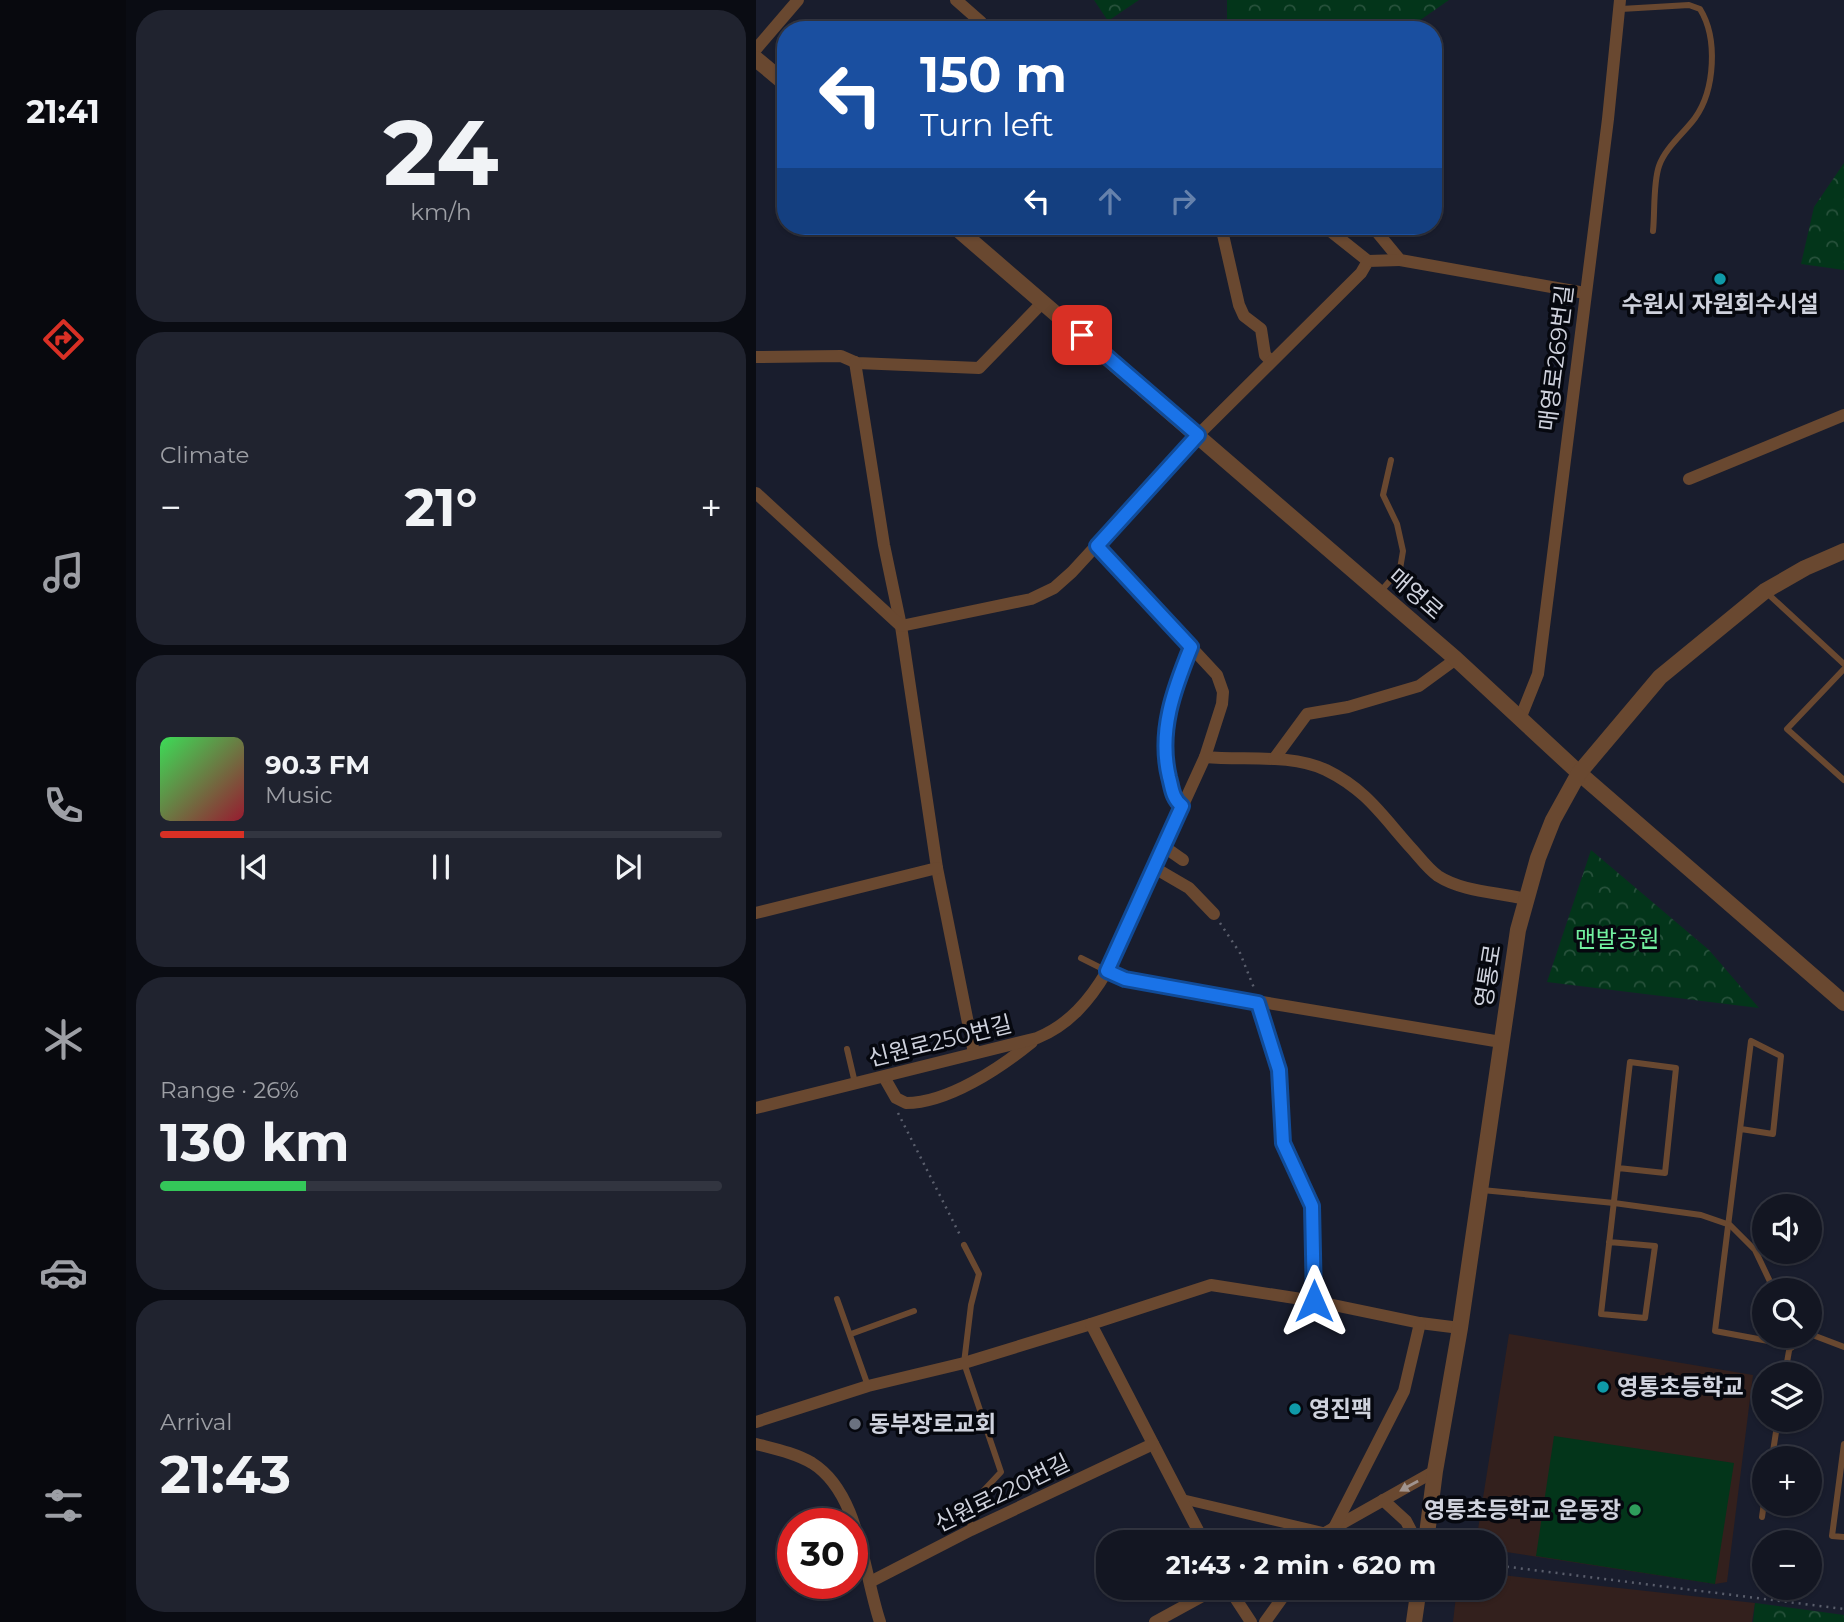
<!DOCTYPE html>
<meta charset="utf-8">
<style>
:root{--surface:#131622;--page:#20232f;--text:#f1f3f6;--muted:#9d9fa5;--line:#323540;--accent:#d93025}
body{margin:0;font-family:Montserrat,"Noto Sans KR",sans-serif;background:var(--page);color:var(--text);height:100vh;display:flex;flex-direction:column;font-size:26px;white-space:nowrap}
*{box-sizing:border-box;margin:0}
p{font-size:23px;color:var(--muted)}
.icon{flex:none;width:38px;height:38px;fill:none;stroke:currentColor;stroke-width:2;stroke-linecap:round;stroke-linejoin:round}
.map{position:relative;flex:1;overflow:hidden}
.sheet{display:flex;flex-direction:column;gap:10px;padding:10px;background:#0a0c13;width:630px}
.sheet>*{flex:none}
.hud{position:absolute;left:21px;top:21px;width:665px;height:214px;border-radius:28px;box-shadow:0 2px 5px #0004,0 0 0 2px var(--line);background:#1a4fa0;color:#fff;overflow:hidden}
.controls{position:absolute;left:996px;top:1194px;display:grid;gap:14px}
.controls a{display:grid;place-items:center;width:70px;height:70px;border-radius:50%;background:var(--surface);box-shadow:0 2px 5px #0004,0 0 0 2px var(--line);font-size:35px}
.speed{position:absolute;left:21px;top:1508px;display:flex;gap:14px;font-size:35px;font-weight:700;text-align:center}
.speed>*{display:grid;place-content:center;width:91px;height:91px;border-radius:50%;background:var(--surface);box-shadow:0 2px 5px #0004,0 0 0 2px var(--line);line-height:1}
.speed .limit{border:10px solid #d22;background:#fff;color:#111}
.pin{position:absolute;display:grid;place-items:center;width:60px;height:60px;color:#fff;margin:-30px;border-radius:14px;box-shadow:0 4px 10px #0006}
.me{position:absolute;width:77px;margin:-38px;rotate:0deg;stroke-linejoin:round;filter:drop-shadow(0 0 5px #0008)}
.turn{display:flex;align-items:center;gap:24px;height:147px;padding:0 28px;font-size:32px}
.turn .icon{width:91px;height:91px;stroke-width:2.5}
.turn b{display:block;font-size:49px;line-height:60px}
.lanes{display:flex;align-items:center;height:66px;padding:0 28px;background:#0003;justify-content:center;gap:35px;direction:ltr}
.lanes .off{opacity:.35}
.big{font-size:52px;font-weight:700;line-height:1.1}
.sheet .tile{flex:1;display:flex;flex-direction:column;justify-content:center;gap:10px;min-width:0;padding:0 24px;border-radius:28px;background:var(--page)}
.sheet .dial{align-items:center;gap:0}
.dial b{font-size:91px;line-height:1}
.song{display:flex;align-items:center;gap:21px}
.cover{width:84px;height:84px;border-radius:10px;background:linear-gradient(135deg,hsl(130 70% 55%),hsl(350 70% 35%))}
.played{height:7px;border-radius:4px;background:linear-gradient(90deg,var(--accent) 15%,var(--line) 15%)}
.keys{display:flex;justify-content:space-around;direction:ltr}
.heat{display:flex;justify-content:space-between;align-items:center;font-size:38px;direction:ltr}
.charge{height:10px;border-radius:5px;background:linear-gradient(90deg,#34c759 26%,var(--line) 0)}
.trip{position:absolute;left:340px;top:1530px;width:410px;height:70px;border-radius:28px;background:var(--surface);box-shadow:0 2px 5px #0004,0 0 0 2px var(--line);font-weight:700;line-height:70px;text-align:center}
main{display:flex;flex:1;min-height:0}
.menu{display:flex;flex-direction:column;width:126px;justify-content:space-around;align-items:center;background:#08090e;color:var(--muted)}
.menu .icon{width:49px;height:49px}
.menu .on{color:var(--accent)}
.menu b{font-size:32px;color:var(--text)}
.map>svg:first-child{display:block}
.education{fill:#33201d}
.park{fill:url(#park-crowns)}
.garden{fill:#03351a}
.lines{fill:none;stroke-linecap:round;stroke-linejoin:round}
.path{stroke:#5a5e6c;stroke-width:2.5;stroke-dasharray:2 5;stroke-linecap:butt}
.service{stroke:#694830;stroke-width:6}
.pedestrian{stroke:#694830;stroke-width:10}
.minor{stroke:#694830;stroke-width:12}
.tertiary{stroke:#694830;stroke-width:16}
.oneway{fill:#a1948f}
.route-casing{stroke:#114b97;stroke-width:18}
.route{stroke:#1a73e8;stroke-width:12}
.culture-dot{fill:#0f9aa8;stroke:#06080f;stroke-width:2.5}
.worship-dot{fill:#6b7280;stroke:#06080f;stroke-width:2.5}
.leisure-dot{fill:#2e9e5b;stroke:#06080f;stroke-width:2.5}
.labels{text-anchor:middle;stroke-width:7;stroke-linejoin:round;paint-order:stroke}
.poi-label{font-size:23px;font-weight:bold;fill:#cfd2dd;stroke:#06080f;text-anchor:start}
.street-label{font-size:23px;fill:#cfd2dd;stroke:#06080f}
.park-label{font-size:23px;fill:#72f0a0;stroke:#06080f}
</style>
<main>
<nav class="menu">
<b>21:41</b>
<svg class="icon on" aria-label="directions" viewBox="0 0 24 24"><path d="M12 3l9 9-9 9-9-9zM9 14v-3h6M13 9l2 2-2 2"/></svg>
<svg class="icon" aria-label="music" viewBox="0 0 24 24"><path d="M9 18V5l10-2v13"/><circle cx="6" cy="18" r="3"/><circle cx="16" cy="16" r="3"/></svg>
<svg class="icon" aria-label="phone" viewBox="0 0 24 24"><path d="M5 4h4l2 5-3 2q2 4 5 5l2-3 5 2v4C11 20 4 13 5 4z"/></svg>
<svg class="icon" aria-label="climate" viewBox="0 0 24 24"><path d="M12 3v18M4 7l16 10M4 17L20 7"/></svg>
<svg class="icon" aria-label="car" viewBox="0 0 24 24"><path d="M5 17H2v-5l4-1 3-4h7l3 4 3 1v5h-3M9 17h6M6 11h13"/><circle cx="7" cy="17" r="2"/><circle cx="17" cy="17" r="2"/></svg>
<svg class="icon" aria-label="filters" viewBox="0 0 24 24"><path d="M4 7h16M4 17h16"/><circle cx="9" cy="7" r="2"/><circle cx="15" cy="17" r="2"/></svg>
</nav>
<section class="sheet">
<div class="tile dial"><b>24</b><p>km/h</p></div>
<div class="tile"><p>Climate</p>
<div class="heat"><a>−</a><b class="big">21°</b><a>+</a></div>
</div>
<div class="tile">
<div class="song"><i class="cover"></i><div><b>90.3 FM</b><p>Music</p></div></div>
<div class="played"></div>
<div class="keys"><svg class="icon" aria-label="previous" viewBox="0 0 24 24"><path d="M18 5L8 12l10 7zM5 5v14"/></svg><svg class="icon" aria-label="pause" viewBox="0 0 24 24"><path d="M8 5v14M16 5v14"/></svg><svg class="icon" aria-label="next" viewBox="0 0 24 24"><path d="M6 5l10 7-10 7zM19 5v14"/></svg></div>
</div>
<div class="tile"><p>Range · 26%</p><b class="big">130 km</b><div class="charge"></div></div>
<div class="tile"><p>Arrival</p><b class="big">21:43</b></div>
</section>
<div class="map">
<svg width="1088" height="1622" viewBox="0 0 1088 1622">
<defs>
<pattern id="park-crowns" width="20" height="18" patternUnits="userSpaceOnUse" patternTransform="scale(1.75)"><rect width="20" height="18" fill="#03351a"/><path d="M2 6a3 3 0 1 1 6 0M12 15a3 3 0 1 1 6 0" fill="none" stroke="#27513b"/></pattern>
</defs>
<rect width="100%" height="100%" fill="#191d2d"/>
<g class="education">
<polygon points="753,1334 997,1375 971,1582 959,1584 737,1550 737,1542 720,1542"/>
<polygon points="737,1574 999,1603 996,1622 697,1622 701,1587 737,1587"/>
</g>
<g class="park">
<polygon points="338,0 383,0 352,21"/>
<polygon points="471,0 693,0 650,30 471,30"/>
<polygon points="1088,163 1088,270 1045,264 1058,207"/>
<polygon points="835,850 953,950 1003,1008 791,982"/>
<polygon points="999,1603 1088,1615 1088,1622 997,1622"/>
</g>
<polygon class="garden" points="798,1436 978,1463 959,1584 780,1556"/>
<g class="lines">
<g class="path">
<polyline points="464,923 484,953 498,988"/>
<polyline points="142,1113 204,1235"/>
<polyline points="737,1565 1088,1609"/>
</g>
<g class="service">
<path d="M865 9 933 5 944 9C962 38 959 90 939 118 928 133 909 148 903 166 897 183 899 212 897 231"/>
<polyline points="625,591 644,569 647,551 641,524 627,495 635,460"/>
<polyline points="1011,593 1088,664"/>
<polyline points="1088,669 1031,729 1088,780"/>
<polyline points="325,958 351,971"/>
<polyline points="91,1049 99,1083"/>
<polyline points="985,1129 1017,1134 1025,1056 995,1041 959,1331 1034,1345 1029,1374"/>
<polyline points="726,1190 858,1203 945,1215 974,1225 999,1250 1018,1290"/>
<polyline points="853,1242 899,1246 889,1318 845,1314 874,1062 920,1068 909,1173 862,1168"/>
<polyline points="208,1245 223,1274 215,1305 208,1363 245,1472 215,1504 213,1508 215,1530"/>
<polyline points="81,1299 112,1386"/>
<polyline points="95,1334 158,1311"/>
<polyline points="1054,1334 1088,1347"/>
<polyline points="1088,1444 1076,1536 1088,1537"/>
<polyline points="1016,1458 1022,1419"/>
<polyline points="1006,1517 1008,1503"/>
</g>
<polyline class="pedestrian" points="426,1499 571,1533"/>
<g class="minor">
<polyline points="200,0 225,22 218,30"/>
<polyline points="0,49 42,0"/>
<polyline points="465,226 483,305 488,316 505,329 509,355 515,361"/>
<polyline points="568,226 612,261"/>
<polyline points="616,226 644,260 829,293"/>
<polyline points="0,357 85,356 101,363 223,368 287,302"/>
<polyline points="99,362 128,545 145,626 181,868 218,1053"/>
<polyline points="933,479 1088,415"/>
<polyline points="0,493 145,626 275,599 298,588 316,572 442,435 605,273 612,261 644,260"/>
<polyline points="764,719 782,674 852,119 864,0"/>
<path d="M449 757C488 761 533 753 570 770 611 790 627 817 656 849 664 858 672 869 682 876 707 892 741 892 769 899"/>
<polyline points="518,759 551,714 592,707 663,686 700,659"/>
<path d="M426 806C416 798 416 788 413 777 402 731 418 689 435 647"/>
<polyline points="407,846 427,860"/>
<polyline points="397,867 433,888 458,914"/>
<polyline points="0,913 181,868"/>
<polyline points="351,971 369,979 745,1042"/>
<polyline points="502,1003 523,1070 527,1143 556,1206 558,1301"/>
<path d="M128 1077 140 1098 150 1103C192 1103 244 1068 276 1042"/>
<path d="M0 1108 281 1038C313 1025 334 1000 351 971L449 757 466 704 467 692 461 675 341 546"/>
<polyline points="1034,1345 1035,1335"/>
<polyline points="0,1422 112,1386 208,1363 335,1324"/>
<path d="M0 1444C19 1449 39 1453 56 1463 104 1493 107 1572 124 1622"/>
<polyline points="627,1500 650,1521 661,1542"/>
<polyline points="448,1542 335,1324 455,1285 558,1301 664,1323 704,1328"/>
<polyline points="553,1542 679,1471"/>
<polyline points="567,1542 579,1526 648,1391 664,1323"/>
<polyline points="114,1582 215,1530 397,1444"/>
<polyline points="472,1587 495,1622"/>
<polyline points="399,1622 463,1587"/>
<polyline points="509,1622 534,1587"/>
</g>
<g class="tertiary">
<polyline points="0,59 30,84"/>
<polyline points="198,226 700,659 823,773 1088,1003"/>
<polyline points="670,1542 679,1471 704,1328 762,930 782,858 797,820 823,773 904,677 1009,591 1049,568 1088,551"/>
<polyline points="658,1622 663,1587"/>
</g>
</g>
<defs><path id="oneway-solid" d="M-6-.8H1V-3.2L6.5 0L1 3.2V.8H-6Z" transform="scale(1.75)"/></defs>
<use class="oneway" href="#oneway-solid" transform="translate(653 1486) rotate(151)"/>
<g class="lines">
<g class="route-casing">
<path id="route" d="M326 335 442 435 341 546 435 647C418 689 402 731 413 777 416 788 416 798 426 806L351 971 369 979 502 1003 523 1070 527 1143 556 1206 558 1301"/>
</g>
<use href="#route" class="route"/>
</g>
<g class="culture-dot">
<circle cx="964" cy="279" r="7"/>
<circle cx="847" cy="1387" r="7"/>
<circle cx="539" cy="1409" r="7"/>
</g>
<circle class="worship-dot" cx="99" cy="1424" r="7"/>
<circle class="leisure-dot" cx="879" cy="1510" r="7"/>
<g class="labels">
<g class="poi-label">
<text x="964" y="312" text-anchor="middle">수원시 자원회수시설</text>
<text x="861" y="1395">영통초등학교</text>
<text x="553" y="1417">영진팩</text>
<text x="113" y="1432">동부장로교회</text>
<text x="865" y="1518" text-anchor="end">영통초등학교 운동장</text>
</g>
<g class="street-label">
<text transform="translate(800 358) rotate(-83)" y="8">매영로269번길</text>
<text transform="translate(660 594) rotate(41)" y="8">매영로</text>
<text transform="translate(732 976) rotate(-81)" y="8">영통로</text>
<text transform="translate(184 1041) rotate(-14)" y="8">신원로250번길</text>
<text transform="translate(246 1493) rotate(-26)" y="8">신원로220번길</text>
</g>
<g class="park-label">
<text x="861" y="947">맨발공원</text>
</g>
</g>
</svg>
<div class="controls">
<a><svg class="icon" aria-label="sound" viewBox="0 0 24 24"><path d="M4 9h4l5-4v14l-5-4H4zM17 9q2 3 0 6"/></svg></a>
<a><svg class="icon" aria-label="search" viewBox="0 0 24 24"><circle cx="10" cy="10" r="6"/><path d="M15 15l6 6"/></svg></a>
<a><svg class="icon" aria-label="layers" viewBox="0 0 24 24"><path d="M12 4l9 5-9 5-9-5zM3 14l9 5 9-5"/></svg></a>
<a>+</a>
<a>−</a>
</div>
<div class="speed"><div class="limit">30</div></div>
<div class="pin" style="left:326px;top:335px;background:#d93025"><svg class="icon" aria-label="arrive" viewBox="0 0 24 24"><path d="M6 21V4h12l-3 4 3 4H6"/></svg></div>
<svg class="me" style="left:558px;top:1301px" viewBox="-20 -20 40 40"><path d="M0-17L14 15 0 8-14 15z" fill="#1a73e8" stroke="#fff" stroke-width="4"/></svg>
<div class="trip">21:43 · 2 min · 620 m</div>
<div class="hud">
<div class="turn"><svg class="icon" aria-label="left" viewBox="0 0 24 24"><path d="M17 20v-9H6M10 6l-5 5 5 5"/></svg><div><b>150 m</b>Turn left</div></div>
<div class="lanes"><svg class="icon" aria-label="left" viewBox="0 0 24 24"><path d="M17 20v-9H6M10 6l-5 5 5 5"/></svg><svg class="icon off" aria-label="ahead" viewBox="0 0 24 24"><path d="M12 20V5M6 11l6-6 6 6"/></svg><svg class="icon off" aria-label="right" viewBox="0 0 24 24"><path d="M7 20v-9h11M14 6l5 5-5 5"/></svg></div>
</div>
</div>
</main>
